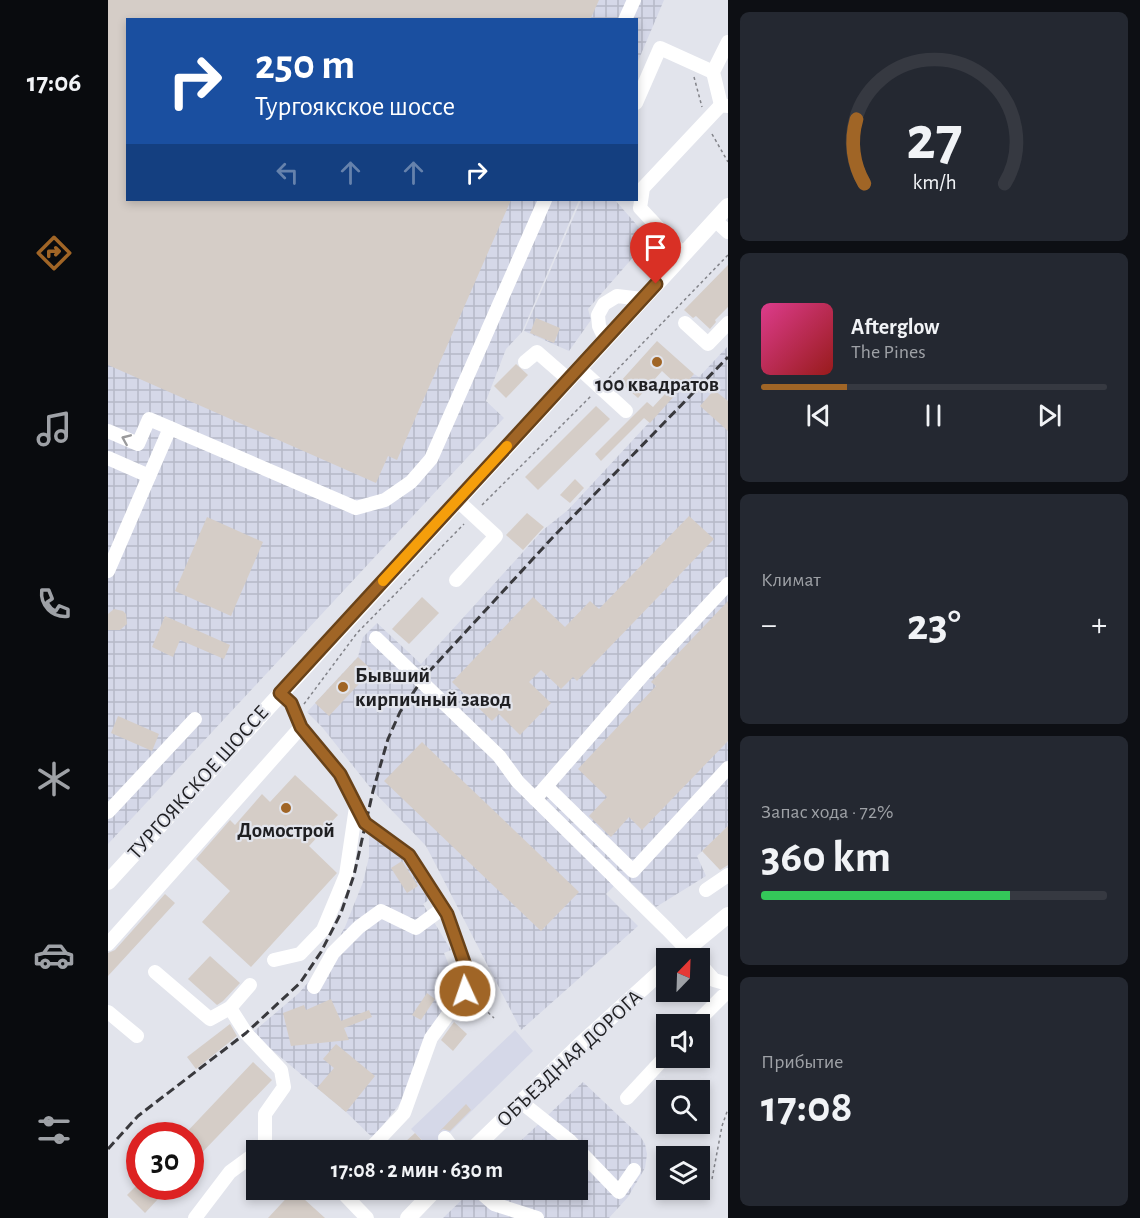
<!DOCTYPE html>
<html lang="ru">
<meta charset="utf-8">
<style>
:root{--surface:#171b24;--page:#242831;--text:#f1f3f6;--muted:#9ea1a6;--line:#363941;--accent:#a06526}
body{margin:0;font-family:"Alegreya Sans",sans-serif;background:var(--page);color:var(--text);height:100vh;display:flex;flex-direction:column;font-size:22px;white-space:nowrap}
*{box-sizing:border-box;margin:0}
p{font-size:20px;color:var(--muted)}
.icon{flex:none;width:33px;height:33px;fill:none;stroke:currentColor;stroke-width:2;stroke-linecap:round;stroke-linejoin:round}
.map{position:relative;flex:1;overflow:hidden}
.drawer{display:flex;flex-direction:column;gap:12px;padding:12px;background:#0d0f14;width:412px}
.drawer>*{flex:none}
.guide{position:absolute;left:18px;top:18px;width:512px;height:183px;border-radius:0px;box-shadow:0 3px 9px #0003;background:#1a4fa0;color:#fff;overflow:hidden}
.needle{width:39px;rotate:23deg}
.fabs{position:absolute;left:548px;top:948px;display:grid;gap:12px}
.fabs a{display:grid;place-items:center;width:54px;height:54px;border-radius:0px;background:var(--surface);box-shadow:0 3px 9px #0003;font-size:30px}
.speed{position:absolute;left:18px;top:1122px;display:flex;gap:12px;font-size:30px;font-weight:700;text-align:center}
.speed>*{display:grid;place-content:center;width:78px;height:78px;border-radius:50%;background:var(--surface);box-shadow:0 3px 9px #0003;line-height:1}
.speed .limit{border:9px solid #d22;background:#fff;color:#111}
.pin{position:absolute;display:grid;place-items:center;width:51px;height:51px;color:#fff;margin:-62px -26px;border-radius:50% 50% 50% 0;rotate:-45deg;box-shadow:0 0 6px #0007}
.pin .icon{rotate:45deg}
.me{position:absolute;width:66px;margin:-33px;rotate:357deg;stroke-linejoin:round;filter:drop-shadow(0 0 4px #0008)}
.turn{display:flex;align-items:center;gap:21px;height:126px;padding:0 30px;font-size:27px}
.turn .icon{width:78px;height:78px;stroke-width:2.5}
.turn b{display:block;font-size:42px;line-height:51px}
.lanes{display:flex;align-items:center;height:57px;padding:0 30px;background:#0003;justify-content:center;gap:30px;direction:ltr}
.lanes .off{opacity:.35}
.big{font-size:45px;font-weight:700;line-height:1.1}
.drawer .card{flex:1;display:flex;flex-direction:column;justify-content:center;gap:9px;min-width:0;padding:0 21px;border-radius:9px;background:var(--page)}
.drawer .dial{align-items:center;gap:0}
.dial svg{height:156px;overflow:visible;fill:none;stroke:var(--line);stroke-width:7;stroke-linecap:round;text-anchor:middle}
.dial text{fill:var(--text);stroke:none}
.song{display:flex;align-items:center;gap:18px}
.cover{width:72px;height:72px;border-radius:9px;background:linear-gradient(135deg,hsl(330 70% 55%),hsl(0 70% 35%))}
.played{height:6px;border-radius:3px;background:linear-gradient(90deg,var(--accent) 25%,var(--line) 25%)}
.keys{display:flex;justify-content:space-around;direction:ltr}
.heat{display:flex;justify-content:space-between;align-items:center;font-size:33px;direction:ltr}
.charge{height:9px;border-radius:4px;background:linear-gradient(90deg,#34c759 72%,var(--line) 0)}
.trip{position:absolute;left:138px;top:1140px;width:342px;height:60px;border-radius:0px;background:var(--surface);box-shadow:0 3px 9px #0003;font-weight:700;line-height:60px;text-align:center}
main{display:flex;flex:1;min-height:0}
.dock{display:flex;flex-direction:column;width:108px;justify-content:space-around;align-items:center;background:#090b0e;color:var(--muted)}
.dock .icon{width:42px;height:42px}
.dock .selected{color:var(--accent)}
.dock b{font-size:27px;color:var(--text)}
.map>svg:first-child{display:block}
.built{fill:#d5d8e8}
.industrial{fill:url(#industrial-grid)}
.building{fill:#d5cdc7}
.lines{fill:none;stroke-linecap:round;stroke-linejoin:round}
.path{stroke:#828389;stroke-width:1.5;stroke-dasharray:3 3;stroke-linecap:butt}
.minor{stroke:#fff;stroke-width:14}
.major{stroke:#fff;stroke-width:16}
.rail{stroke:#39393d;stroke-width:3;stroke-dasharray:9 4.5;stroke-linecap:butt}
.oneway{stroke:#9a9a9c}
.route-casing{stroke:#684219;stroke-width:15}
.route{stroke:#a06526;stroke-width:10}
.slow{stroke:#f59e0b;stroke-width:10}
.poi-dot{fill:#a06526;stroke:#e2e4ec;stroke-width:2}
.labels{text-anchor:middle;stroke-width:4.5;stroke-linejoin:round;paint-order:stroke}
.poi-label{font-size:21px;font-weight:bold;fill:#1f1f22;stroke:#e2e4ec}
.street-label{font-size:21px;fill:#1f1f22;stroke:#e2e4ec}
</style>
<main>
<nav class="dock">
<b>17:06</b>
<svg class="icon selected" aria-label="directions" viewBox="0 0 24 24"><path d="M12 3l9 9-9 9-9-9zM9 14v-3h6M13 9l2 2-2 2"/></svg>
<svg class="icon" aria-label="music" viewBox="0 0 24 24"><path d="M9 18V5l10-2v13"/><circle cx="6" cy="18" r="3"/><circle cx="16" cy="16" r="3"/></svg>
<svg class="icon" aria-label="phone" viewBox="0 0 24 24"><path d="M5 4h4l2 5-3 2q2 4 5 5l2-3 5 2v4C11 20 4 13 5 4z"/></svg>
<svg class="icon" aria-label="climate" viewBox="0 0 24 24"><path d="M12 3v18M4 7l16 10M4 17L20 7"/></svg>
<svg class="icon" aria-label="car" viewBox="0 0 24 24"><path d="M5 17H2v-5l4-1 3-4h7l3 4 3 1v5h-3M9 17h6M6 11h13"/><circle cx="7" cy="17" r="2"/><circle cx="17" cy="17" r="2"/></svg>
<svg class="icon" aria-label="filters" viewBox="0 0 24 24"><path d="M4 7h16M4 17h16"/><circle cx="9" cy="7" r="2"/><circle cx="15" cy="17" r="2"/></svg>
</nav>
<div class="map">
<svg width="620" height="1218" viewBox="0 0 620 1218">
<defs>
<pattern id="industrial-grid" width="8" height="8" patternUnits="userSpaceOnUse" patternTransform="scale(1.5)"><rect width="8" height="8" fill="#d5d8e8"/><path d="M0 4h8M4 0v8" fill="none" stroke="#b6b9c7"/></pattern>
</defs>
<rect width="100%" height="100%" fill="#e2e4ec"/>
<polygon class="built" points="407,1030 425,1051 324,1150 303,1129"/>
<g class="industrial">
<polygon points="0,0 556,0 528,66 528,20 20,20 20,200 471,200 414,332 398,349 378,401 396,418 0,844"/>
<polygon points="473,200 507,200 541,239 480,309 483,320 461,351 416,331"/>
<polygon points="619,347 620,826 589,856 598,876 548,907 516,876 498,894 530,926 413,1030 318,846 265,791 214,727 199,712 250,657 255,637 269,623 313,664 435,530 460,510 586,374 591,377"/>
<polygon points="261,833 286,847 322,899 315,904 343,950 336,953 351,990 297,1097 265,1138 238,1112 144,1033 191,993 214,966 237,927 255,882 261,857"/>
<polygon points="475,1082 532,1136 537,1144 539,1154 537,1168 520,1197 501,1218 335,1218 364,1190 470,1190 470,1150 403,1150"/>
</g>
<g class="building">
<polygon points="0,0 491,0 482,20 20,20 20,200 403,200 289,460 280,456 268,483 0,365"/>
<polygon points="620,265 620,307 607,320 608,322 602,329 588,316 585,318 576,310"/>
<polygon points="428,318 452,328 446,343 422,333"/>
<polygon points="549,341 586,374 542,423 536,418 493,461 487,454 539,402 545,407 567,383 554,371 530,398 512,382"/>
<polygon points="408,364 420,375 398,398 386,386"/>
<polygon points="606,390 620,401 620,431 592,406"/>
<polygon points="488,406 502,419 430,490 417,477"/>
<polygon points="467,479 476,488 462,503 452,495"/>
<polygon points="419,513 436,527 415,550 398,535"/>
<polygon points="581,516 606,539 469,681 465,677 453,689 433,670 421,682 443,703 412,735 391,714 384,721 344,682 425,597 457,627 482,601 491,609"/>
<polygon points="99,517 155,542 123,616 67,591"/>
<polygon points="314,597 331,613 301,644 284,629"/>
<polygon points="620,601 620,741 534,830 521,817 503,837 481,816 499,797 470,769 548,686 543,682"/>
<polygon points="6,609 15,611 18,614 19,624 12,630 0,630 0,614"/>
<polygon points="57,616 122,645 116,659 72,640 65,657 44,647"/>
<polygon points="250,657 264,670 221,716 207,703"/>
<polygon points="10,716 51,734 44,751 3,733"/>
<polygon points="314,742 471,892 433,931 276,781"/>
<polygon points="187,775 230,815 201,846 229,873 143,967 94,922 122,891 88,859 122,820 127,825 154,794 162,802"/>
<polygon points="620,826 620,865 612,870 594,851"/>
<polygon points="294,861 310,886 299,893 283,868"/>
<polygon points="57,894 67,903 0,976 0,953 7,950"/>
<polygon points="102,956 132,983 115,1001 109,1005 80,979"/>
<polygon points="319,993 327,999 313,1020 304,1015"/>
<polygon points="223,999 233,1021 261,1010 264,1017 236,1028 241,1040 183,1046 175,1013 196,1005 198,1010"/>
<polygon points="346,1022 359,1034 345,1051 333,1040"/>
<polygon points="122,1024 129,1036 88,1069 79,1057"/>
<polygon points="228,1044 267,1076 238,1112 209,1088 226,1068 215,1059"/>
<polygon points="145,1062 164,1080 82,1165 82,1136 75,1136"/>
<polygon points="358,1104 363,1110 342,1131 335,1129 330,1133"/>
<polygon points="307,1133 319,1146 314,1150 288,1150"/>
<polygon points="28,1186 62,1186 37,1213 19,1195"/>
<polygon points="186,1190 217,1218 160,1218"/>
</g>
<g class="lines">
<g class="path">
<polyline points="586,77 594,107"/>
<polyline points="604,134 620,162"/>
<polyline points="501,378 620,255"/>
<polyline points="374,505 483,396"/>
<polyline points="196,704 249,633 356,524"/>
<polyline points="367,1000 386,1018"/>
<polyline points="604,1179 614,1126 620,1109"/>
</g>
<g class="minor">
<polyline points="517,20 526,0"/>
<polyline points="528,103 552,48 605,72"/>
<polyline points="613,105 605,72 620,42"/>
<polyline points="607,220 620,232"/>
<polyline points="575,254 532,208 535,188 613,105 620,106"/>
<polyline points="577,323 600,344 620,323"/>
<polyline points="497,339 491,326 490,315 496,304 509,296 534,299"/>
<polyline points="417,362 429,352 460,379"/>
<polyline points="471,368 518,411"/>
<polyline points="0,431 30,444 41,419 62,428"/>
<polyline points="0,458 41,476"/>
<polyline points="0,571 62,428 248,508 277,500 303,482 323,459 437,200"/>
<polyline points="348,580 388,536 349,500"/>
<polyline points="268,638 391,756 410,782 559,929 587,958"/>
<polyline points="172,693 183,703 193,727 232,774 257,823 301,855 339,913 358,968 357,991 323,1038 296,1113 261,1150"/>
<polyline points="439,787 525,871 620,768"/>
<polyline points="427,799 535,675 620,584"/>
<polyline points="0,812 87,719"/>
<polyline points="598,890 620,875"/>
<polyline points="0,944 193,727"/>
<polyline points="166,960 192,954 215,930 238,875 248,807"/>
<polyline points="591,963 606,980 620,984"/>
<polyline points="47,972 102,1019 122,1008 142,985"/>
<polyline points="206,987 225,953 251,927 273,911 308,928 335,908"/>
<polyline points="122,1008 138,1033 173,1070 176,1087 157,1114 157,1147"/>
<polyline points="0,1012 29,1036"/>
<polyline points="587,1024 615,996"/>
<polyline points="519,1098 558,1056"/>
<polyline points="413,1102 462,1141 511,1192 526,1170"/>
<polyline points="337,1138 346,1150"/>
<polyline points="152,1150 157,1147 173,1150"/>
<polyline points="232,1190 259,1218"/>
<polyline points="370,1190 386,1204 429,1218"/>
<polyline points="87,1218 122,1172 148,1153"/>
</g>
<g class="major">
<polyline points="0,882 620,206"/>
<polyline points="568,958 620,915"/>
<polyline points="364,1150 472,1045 558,967"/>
<polyline points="300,1218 327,1190"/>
</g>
<polyline class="rail" points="0,1149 30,1116 138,1033 192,983 213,952 233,913 246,875 265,791 280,739 292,712 316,677 446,536 620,357"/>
</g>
<defs><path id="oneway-chevron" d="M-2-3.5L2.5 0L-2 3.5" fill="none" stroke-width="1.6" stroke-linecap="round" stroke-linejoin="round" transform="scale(1.5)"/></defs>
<use class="oneway" href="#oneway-chevron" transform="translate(18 439) rotate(-157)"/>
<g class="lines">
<g class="route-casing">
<polyline id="route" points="357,991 358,968 339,914 301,855 257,823 232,774 193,727 183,703 172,693 548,284"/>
</g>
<use href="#route" class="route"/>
<polyline class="slow" points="275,581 399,446"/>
</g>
<g class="poi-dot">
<circle cx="549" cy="362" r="6"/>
<circle cx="235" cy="687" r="6"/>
<circle cx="178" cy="808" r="6"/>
</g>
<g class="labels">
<g class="poi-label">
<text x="549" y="391">100 квадратов</text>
<text x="247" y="682" text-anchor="start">Бывший<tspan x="247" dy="24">кирпичный завод</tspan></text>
<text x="178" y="837">Домострой</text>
</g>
<g class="street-label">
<text transform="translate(90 782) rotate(-48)" y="7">ТУРГОЯКСКОЕ ШОССЕ</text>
<text transform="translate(461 1058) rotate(-43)" y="7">ОБЪЕЗДНАЯ ДОРОГА</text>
</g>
</g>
</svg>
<div class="fabs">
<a><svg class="needle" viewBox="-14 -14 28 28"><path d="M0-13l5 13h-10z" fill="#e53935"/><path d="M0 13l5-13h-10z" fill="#9ea1a6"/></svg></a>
<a><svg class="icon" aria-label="sound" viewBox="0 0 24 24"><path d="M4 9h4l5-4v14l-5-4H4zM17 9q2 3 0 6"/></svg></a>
<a><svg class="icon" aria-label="search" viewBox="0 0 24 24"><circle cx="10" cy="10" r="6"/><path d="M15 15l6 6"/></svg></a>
<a><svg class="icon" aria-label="layers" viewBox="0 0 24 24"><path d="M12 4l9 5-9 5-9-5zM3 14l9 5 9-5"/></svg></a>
</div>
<div class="speed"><div class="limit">30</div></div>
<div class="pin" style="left:548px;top:284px;background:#d93025"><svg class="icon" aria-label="arrive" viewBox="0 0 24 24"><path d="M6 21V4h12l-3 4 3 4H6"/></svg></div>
<svg class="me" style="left:357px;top:991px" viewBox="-20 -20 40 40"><circle r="17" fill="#a06526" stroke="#fff" stroke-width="3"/><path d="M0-11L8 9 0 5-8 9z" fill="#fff"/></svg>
<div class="trip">17:08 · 2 мин · 630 m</div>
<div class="guide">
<div class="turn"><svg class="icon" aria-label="right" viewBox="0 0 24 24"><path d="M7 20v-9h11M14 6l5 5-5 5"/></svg><div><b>250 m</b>Тургоякское шоссе</div></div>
<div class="lanes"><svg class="icon off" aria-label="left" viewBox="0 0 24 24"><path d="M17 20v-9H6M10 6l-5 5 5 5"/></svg><svg class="icon off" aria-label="ahead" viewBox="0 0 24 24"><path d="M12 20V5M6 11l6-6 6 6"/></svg><svg class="icon off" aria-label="ahead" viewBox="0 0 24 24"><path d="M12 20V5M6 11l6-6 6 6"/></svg><svg class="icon" aria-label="right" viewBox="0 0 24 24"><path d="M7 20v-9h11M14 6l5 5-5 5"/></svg></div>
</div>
</div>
<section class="drawer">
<div class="card dial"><svg viewBox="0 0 100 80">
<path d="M14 69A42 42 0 1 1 86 69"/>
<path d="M14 69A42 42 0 0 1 10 36" stroke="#a06526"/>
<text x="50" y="56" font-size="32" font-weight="700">27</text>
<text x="50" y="72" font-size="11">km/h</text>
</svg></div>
<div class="card">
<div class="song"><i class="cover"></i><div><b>Afterglow</b><p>The Pines</p></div></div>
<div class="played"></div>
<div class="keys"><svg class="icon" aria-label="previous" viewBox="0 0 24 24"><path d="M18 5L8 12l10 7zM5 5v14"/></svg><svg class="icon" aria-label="pause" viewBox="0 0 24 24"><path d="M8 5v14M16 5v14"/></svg><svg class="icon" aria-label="next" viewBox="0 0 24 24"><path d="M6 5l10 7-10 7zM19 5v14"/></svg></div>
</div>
<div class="card"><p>Климат</p>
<div class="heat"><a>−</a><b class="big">23°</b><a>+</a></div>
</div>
<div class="card"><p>Запас хода · 72%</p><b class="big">360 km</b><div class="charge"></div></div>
<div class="card"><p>Прибытие</p><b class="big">17:08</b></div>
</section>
</main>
